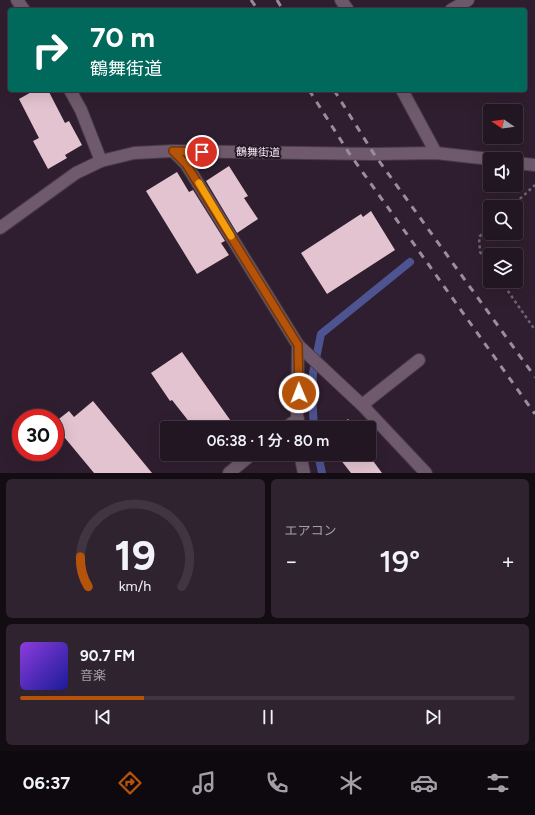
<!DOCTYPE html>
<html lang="ja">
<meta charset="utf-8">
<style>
:root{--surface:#231623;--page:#2f2330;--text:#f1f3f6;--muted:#a39fa6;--line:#403541;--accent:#b45309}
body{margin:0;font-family:Figtree,"Noto Sans JP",sans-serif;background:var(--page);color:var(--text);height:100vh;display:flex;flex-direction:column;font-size:15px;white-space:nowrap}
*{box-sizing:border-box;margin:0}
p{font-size:13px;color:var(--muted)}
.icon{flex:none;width:22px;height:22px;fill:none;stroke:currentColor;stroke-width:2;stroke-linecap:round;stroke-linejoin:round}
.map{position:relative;height:473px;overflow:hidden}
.sheet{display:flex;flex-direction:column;gap:6px;padding:6px;background:#130c13;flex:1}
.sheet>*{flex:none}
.guide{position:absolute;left:8px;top:8px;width:519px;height:84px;border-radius:4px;box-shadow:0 4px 16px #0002,0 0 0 1px var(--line);background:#00695c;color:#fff;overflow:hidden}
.needle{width:26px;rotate:283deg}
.fabs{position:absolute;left:483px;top:104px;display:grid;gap:8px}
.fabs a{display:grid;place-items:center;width:40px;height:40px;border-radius:4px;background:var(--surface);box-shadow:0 4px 16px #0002,0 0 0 1px var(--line);font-size:20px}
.speed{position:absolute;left:12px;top:409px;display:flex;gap:8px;font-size:20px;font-weight:700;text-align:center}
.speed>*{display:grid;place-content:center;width:52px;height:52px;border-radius:50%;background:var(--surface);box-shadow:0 4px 16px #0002,0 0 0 1px var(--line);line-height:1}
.speed .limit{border:6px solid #d22;background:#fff;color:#111}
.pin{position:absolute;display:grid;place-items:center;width:34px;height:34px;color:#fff;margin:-17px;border:2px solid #fff;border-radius:50%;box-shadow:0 1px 4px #0007}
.me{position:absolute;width:44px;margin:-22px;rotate:359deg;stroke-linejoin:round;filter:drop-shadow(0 0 3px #0008)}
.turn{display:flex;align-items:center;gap:14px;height:84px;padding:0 16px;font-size:18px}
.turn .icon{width:52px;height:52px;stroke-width:2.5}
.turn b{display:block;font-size:28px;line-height:34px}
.big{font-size:30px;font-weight:600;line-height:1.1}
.sheet .widget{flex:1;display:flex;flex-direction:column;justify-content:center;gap:6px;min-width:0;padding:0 14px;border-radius:6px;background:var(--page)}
.sheet .dial{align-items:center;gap:0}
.dial svg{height:104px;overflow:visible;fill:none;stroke:var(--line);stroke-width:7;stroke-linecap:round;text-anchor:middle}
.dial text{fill:var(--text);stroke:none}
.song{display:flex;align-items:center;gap:12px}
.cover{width:48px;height:48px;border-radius:6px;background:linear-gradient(135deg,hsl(270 70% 55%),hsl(240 70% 35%))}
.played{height:4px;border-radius:2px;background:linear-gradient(90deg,var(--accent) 25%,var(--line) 25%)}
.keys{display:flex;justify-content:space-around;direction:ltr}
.heat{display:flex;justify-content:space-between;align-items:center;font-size:22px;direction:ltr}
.sheet .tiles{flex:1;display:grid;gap:6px;grid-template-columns:1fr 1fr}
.widget:last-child{grid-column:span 2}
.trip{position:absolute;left:160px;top:421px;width:216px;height:40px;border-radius:4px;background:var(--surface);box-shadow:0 4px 16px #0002,0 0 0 1px var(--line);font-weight:600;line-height:40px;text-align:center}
.dock{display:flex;height:64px;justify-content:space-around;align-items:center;background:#0e090e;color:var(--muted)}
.dock .icon{width:28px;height:28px}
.dock .current{color:var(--accent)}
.dock b{font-size:18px;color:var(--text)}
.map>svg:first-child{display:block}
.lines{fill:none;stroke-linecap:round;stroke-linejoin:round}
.stream{stroke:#4e5392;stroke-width:8}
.building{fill:#e2c3cf}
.street-casing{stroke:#473946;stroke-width:14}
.path{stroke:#726372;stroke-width:2.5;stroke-dasharray:3 3;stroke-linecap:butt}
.street{stroke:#6e5a6c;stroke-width:12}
.rail{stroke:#9b8d9b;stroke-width:3;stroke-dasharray:7 7;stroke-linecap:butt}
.route-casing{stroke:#753606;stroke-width:10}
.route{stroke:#b45309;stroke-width:7}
.slow{stroke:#f59e0b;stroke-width:7}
.labels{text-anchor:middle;stroke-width:4;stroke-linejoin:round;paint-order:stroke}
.street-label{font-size:11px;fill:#f2e7f2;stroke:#251525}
</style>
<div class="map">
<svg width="535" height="473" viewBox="0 0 535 473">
<rect width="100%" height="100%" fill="#2f1e2f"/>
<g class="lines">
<g class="stream">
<polyline points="314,428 312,396 313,373 321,334 410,262"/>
<polyline points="318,454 322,473"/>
</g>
</g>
<g class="building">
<polygon points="35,90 48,90 65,123 69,121 82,145 65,155 67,158 48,169 33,141 39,138 19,99"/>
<polygon points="229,166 248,196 244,198 258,219 237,233 206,181"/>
<polygon points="177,172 189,192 193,190 225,241 221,243 229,255 197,274 146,191"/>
<polygon points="371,211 395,250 327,294 301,253 361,214 363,217"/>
<polygon points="182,352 233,424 229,428 194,428 172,400 170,401 151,373"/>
<polygon points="93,401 152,473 94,473 55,426 55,422 69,411 74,417"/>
<polygon points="348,419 355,428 337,428"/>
<polygon points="336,454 368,454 382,473 351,473"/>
</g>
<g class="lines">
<g class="street-casing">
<g id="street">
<polyline points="17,0 24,10"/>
<polyline points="341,0 348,10"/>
<polyline points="451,10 468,0"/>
<polyline points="70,90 81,110 101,161"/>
<polyline points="402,90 436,153"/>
<polyline points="173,151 186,164 298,345 362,405 426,473"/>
<polyline points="516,163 535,165"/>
<polyline points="0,228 76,173 101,161 134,153 173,151 374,154 436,153 490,159"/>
<polyline points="362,405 419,360"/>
<polyline points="285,428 298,419"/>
<polyline points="297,428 298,345"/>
<polyline points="300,454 304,473"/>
<polyline points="229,473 252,454"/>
</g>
</g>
<g class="path">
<polyline points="511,207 535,185"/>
<polyline points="490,226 479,237 480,252 490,266"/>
<polyline points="501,281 535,330"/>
</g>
<use href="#street" class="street"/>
<g class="rail">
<polyline points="251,0 258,10"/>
<polyline points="277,0 283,10"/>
<polyline points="309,90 349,153 535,414"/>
<polyline points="334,90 374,154 535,377"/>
</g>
</g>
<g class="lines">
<g class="route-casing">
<polyline id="route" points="202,152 173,151 186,164 298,345 299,393"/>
</g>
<use href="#route" class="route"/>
<polyline class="slow" points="199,183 231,236"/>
</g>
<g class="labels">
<g class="street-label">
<text transform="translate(258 152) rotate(1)" y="4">鶴舞街道</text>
</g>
</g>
</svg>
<div class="fabs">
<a><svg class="needle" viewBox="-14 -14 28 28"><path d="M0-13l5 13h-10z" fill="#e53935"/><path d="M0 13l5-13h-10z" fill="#a39fa6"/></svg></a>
<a><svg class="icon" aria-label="sound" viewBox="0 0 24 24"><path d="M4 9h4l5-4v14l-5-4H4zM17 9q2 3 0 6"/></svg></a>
<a><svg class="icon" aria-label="search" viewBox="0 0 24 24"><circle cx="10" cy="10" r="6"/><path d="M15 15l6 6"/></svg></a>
<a><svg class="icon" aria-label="layers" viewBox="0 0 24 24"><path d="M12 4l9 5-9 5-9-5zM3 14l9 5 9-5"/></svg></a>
</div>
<div class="speed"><div class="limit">30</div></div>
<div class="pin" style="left:202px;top:152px;background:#d93025"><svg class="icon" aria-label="arrive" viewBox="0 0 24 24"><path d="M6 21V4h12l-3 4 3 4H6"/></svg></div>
<svg class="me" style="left:299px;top:393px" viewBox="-20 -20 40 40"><circle r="17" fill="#b45309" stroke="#fff" stroke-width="3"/><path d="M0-11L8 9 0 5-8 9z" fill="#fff"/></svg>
<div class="trip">06:38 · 1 分 · 80 m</div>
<div class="guide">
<div class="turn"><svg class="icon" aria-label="right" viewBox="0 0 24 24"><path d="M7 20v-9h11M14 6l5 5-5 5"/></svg><div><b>70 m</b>鶴舞街道</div></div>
</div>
</div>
<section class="sheet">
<div class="tiles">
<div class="widget dial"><svg viewBox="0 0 100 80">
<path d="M14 69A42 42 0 1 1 86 69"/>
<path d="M14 69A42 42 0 0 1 8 46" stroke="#b45309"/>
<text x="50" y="56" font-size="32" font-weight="700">19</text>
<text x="50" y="72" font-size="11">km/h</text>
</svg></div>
<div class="widget"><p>エアコン</p>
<div class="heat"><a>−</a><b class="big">19°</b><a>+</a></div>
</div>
<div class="widget">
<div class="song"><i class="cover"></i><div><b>90.7 FM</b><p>音楽</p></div></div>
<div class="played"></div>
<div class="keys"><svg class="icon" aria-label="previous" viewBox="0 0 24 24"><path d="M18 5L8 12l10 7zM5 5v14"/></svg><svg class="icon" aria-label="pause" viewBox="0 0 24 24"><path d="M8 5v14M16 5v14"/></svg><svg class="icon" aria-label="next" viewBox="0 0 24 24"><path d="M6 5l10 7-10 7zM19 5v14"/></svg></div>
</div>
</div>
</section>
<nav class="dock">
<b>06:37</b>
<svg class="icon current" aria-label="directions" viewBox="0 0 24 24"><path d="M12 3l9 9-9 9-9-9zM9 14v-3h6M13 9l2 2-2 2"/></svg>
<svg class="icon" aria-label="music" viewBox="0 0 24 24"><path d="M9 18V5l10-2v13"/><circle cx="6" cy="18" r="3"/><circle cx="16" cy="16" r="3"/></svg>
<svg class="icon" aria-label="phone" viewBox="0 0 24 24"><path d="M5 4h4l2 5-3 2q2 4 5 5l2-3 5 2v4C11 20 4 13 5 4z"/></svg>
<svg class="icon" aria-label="climate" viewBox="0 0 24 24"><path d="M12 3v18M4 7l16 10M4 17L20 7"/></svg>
<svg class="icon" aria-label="car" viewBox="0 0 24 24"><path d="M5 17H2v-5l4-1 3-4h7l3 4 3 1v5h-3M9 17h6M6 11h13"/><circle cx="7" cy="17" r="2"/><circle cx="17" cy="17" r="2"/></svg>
<svg class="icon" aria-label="filters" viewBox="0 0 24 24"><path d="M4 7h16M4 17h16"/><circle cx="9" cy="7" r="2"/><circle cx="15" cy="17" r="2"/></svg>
</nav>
